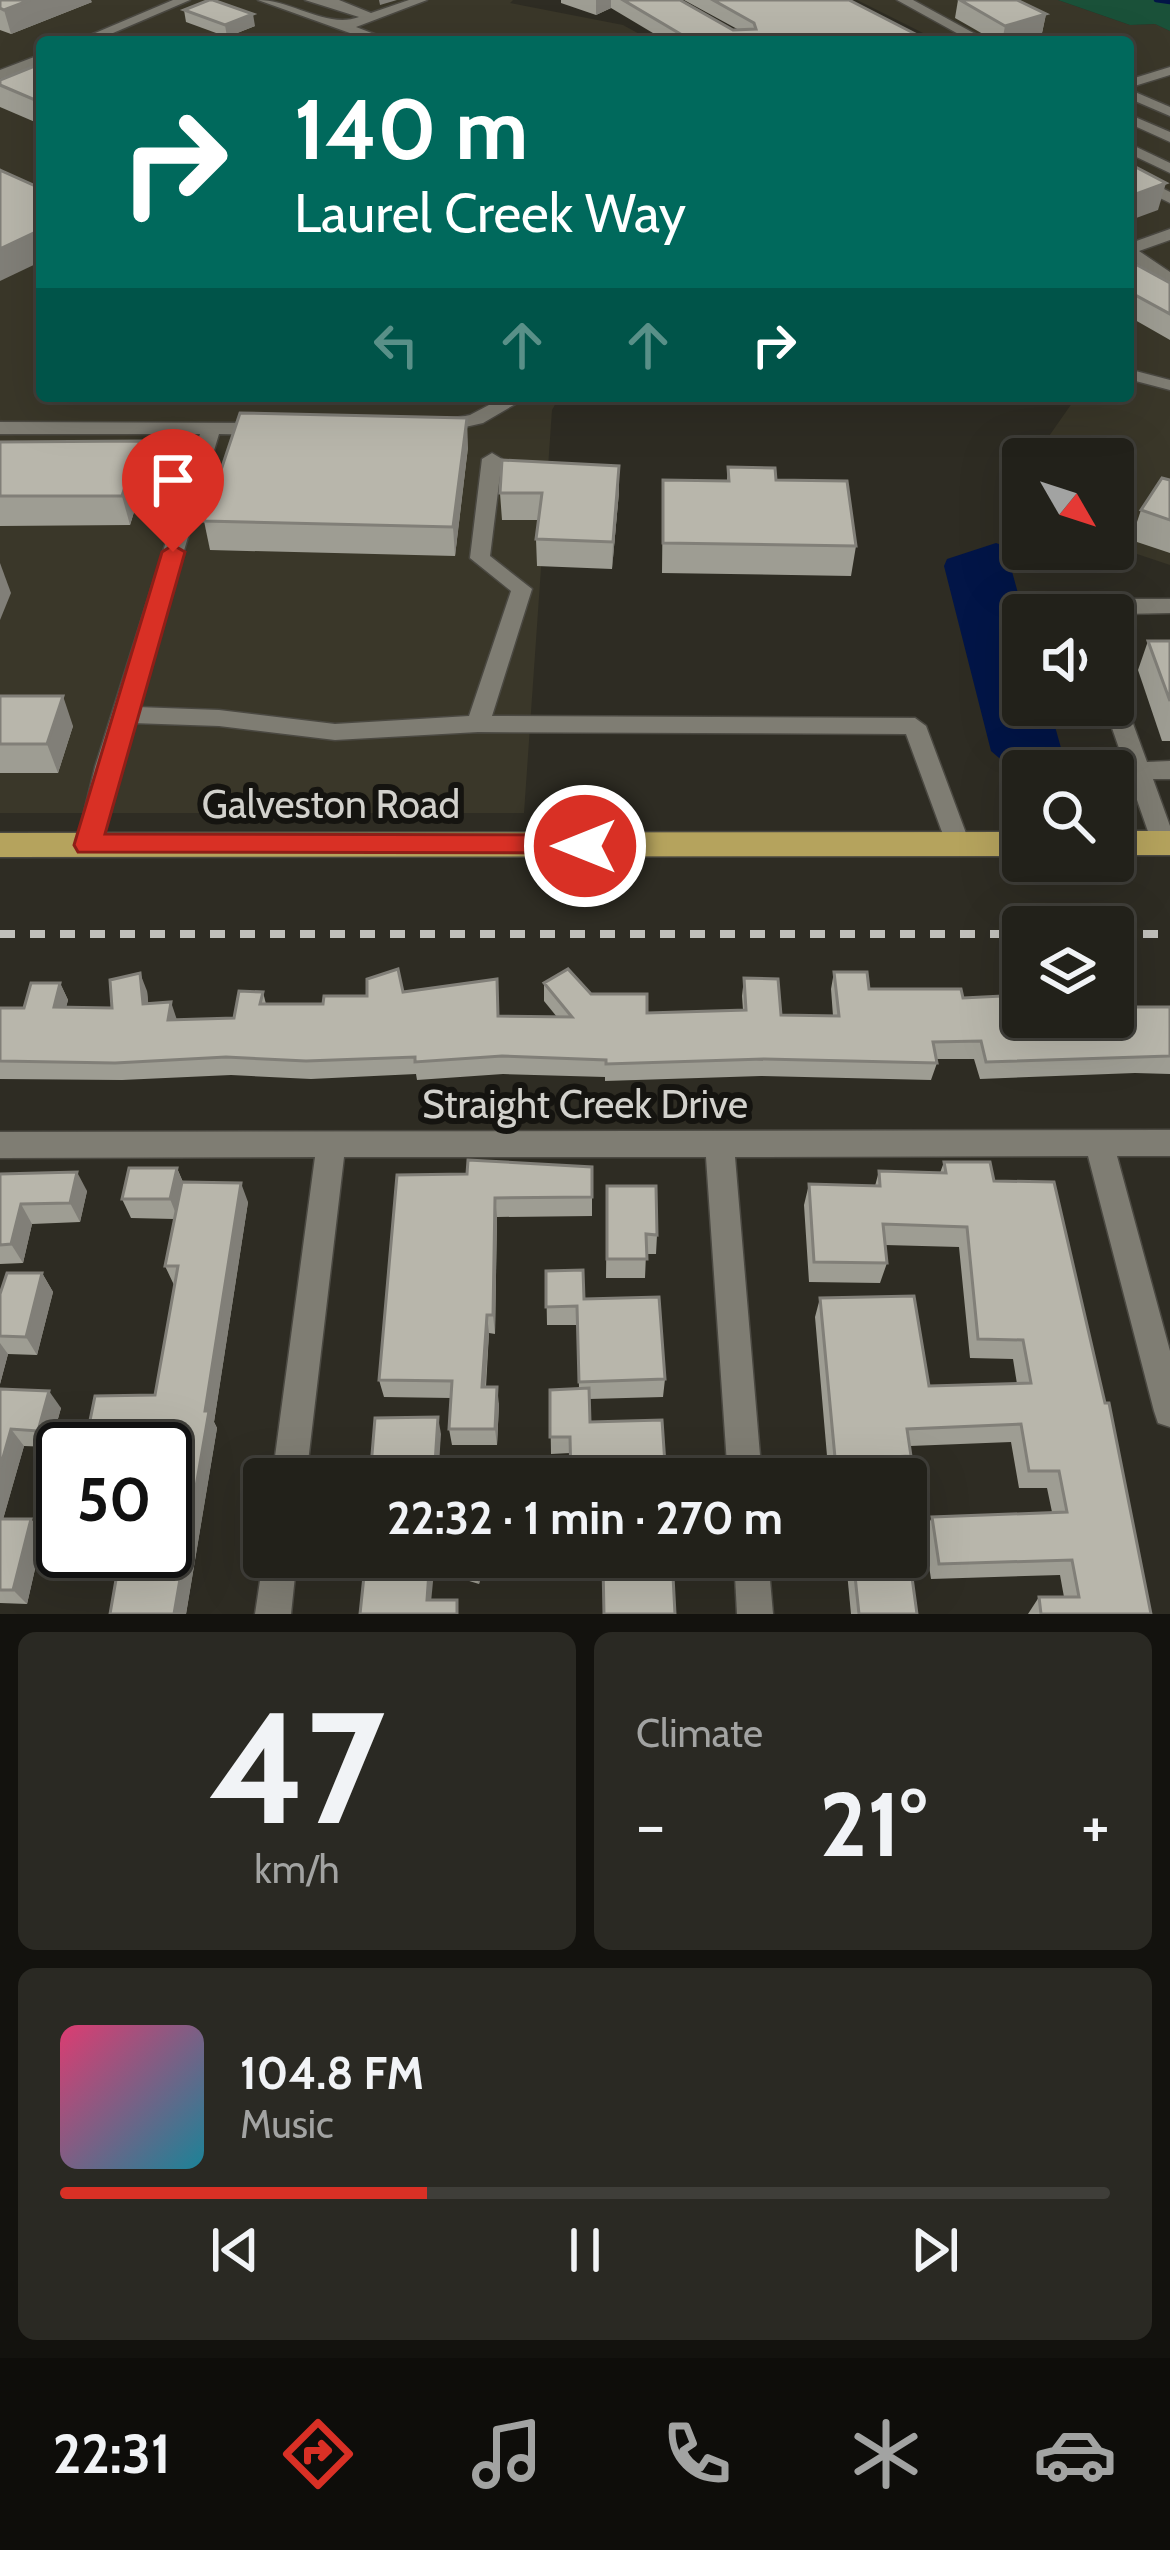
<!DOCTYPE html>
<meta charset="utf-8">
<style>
:root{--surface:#22211a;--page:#2a2923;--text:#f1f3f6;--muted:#a2a3a2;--line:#3f3e39;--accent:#d93025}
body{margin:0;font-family:Cabin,sans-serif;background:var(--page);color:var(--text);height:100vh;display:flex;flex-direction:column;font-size:45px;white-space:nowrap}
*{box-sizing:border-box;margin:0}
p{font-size:39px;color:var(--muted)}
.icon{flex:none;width:66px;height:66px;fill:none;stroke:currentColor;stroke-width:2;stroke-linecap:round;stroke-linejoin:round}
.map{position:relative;height:1614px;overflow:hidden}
.side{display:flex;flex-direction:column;gap:18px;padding:18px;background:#13120e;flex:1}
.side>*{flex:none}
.top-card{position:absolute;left:36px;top:36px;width:1098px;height:366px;border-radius:12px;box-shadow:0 12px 48px #0002,0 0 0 3px var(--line);background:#00695c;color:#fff;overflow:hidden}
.needle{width:78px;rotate:129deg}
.tools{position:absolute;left:1002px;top:438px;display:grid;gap:24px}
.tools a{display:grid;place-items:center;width:132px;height:132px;border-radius:12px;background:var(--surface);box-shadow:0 12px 48px #0002,0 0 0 3px var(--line);font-size:60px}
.speed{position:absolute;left:36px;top:1422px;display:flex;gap:24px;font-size:60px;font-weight:700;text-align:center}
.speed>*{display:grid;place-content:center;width:156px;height:156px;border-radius:50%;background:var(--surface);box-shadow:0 12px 48px #0002,0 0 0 3px var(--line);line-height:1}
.speed .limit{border:6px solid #111;border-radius:18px;background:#fff;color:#111}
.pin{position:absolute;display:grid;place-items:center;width:102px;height:102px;color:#fff;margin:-123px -51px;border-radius:50% 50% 50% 0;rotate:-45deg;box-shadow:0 0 12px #0007}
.pin .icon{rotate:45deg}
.me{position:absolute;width:132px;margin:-66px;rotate:270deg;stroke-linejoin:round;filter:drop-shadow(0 0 9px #0008)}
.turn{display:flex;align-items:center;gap:42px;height:252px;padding:0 60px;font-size:54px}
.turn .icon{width:156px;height:156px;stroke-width:2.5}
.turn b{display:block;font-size:84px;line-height:102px}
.lanes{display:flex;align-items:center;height:114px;padding:0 60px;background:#0003;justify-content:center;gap:60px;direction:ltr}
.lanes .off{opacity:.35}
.big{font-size:90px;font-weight:700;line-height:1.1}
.side .widget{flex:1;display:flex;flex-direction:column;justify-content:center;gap:18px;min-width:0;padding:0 42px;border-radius:18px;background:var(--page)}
.side .dial{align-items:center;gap:0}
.dial b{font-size:156px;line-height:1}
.song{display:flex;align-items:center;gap:36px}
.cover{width:144px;height:144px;border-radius:18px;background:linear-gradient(135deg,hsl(340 70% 55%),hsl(190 70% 35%))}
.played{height:12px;border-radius:6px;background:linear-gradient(90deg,var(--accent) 35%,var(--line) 35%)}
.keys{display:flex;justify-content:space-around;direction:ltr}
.heat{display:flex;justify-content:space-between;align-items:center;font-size:66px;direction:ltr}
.side .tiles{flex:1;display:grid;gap:18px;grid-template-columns:1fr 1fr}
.widget:last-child{grid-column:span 2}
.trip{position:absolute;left:243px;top:1458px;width:684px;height:120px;border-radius:12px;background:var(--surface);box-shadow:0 12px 48px #0002,0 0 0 3px var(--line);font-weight:700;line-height:120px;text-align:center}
.menu{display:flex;height:192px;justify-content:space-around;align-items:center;background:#0e0d0a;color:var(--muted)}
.menu .icon{width:84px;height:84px}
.menu .on{color:var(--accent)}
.menu b{font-size:54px;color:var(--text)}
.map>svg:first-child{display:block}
.built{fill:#3a3729}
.green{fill:#1a5139}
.water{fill:#021547}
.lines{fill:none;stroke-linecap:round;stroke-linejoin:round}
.stream{stroke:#021547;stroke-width:4.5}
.minor-casing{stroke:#4b4942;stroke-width:3}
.major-casing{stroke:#4b4942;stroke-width:3}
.minor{fill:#7f7d73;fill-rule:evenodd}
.major{fill:#b5a35d;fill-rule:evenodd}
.rail{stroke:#c1c0bb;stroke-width:8;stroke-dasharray:15 15;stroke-linecap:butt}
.wall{fill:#9e9d93}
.shaded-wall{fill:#817f78}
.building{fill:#b8b6ab;stroke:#817f78;stroke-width:3}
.route{fill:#d93025;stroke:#8d1f18;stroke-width:3}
.labels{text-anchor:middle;stroke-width:12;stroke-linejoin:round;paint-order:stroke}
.street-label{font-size:39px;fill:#d2d1cc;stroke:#151410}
</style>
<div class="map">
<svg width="1170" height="1614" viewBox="0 0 1170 1614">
<rect width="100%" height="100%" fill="#2e2c23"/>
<g class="built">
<polygon points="0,0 513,0 510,3 623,25 654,42 42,42 42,396 560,396 552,410 524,813 0,813"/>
<polygon points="857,0 1058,0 1130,25 1155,24 1170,31 1170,565 1113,546 1113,459 1033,459 1077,396 1128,396 1128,42 941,42"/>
</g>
<polygon class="green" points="1058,0 1170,0 1170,31 1155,24 1130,25"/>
<polygon class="water" points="996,543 1005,546 1024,615 1023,705 1049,705 1063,755 1058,761 1006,764 991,751 944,566 947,559"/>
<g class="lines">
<polyline class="stream" points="1156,0 1170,2"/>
<g class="minor-casing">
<g id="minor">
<polygon points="173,0 190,0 92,42 74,42"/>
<path d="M258 0C292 0 327 29 359 17L305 0H339L371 13 409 0H427L356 27 395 42H375Z"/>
<polygon points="897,0 913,0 990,42 973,42"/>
<polygon points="42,54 42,63 0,79 0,70"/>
<polygon points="1170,67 1170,75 1128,88 1128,80"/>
<polygon points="1128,89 1170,107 1170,116 1128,98"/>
<polygon points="1128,114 1170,132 1170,142 1128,123"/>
<polygon points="1128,143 1170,163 1170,173 1128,153"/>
<polygon points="1128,171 1170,192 1170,203 1128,182"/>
<polygon points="1170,229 1170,240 1139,251 1170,272 1170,284 1128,258 1128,244"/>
<polygon points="1128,369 1170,380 1170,390 1128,379"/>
<polygon points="506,396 529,396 483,423 434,434 425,428 427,424 470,415"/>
<polygon points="0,422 268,423 277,429 268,435 219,434 137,707 219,710 335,724 469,716 511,591 470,558 482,459 492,453 502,459 490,556 532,589 492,716 915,718 926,726 970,844 967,851 949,851 906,734 478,732 335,740 219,726 132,723 100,845 97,852 79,852 76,845 95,767 200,434 0,434"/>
<polygon points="1110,599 1170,599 1170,613 1078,615 1081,610"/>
<polygon points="1113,691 1124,699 1147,762 1170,761 1170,779 1153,779 1170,826 1170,850 1155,850 1152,843 1104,705 1113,705"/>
<polygon points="1170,1130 1170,1156 1117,1156 1170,1351 1170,1427 1158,1423 1154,1411 1088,1156 735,1157 762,1479 728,1479 706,1157 344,1157 306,1479 272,1479 315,1157 0,1158 0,1132"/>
<polygon points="264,1554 264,1557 297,1557 291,1614 255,1614"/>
<polygon points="734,1557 768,1557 773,1614 737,1614"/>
</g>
</g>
<g class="major-casing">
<g id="major">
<rect x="1113" y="831" width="57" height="24"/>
<polygon points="1023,832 1023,856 0,857 0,833"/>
</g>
</g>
<use href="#minor" class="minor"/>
<use href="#major" class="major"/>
<g class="rail">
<polyline points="0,934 1023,934"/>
<polyline points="1113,934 1170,934"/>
</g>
</g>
<g class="wall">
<polygon points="0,0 92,2 11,34 0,30"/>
<polygon points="561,0 680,0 733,30 739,30 684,0 849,0 931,42 668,42 611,8 596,15 561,3"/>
<polygon points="958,0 1046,14 1042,33 1010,42 997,42 955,18"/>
<polygon points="184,10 255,26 227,37 186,22"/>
<polygon points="42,63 42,125 0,107 0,80"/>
<polygon points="1128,260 1170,283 1170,340 1128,316"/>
<polygon points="140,441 147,470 130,525 0,526 0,442"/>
<polygon points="468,447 455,556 210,550 204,521"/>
<polygon points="728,467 776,480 856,546 851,576 662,573 663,480 727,481"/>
<polygon points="1170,480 1170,553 1131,540 1141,510"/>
<polygon points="619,492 612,569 537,566 536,539 539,520 502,520 500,493"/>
<polygon points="1148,641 1170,641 1170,741 1162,741 1138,670"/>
<polygon points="0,696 73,726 58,773 0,773"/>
<polygon points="834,972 869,989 963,998 1015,995 1021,976 1023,976 1023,1017 1170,1007 1170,1074 1135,1073 980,1079 974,1059 936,1059 937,1063 931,1080 761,1076 605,1081 605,1077 503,1074 417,1080 416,1074 311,1079 231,1075 122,1080 0,1079 0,1008 24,1008 60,983 68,1000 66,1007 112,1008 147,991 148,1003 177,1020 234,1018 263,992 266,1004 323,1004 367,996 403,992 499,1016 557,1017 544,1001 544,983 591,994 647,1013 743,1010 742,996 744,978 781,1015 833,1016 831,989"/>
<polygon points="944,1162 994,1181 1151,1614 1028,1614 1039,1597 1064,1597 1060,1575 931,1579 924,1533 932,1517 1052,1512 1047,1488 1019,1488 1011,1442 910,1446 911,1456 904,1474 894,1474 894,1479 829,1479 815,1317 820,1298 929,1386 1017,1384 1013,1359 970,1358 959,1247 885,1245 887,1263 880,1283 809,1282 804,1205 809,1184 875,1186 879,1171 940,1173"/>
<polygon points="592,1167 592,1216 497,1217 495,1334 489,1333 486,1387 499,1404 497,1445 452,1445 449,1429 451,1398 384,1397 379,1380 467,1174"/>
<polygon points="177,1168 183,1182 248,1202 214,1422 217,1428 186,1614 110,1614 165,1449 92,1449 86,1440 155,1395 174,1285 165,1266 174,1219 131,1218 122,1199"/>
<polygon points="0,1174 87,1191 80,1222 32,1224 23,1263 0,1264"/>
<polygon points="607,1186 657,1235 656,1254 646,1254 645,1278 606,1278"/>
<polygon points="546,1271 584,1299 665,1379 663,1397 589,1399 570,1453 551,1454 550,1390 579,1389 578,1325 547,1325"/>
<polygon points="42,1273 53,1292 37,1355 8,1354 0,1384 0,1294"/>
<polygon points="0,1389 61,1408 50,1447 24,1446 3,1519 31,1519 43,1534 27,1604 0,1603"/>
<polygon points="443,1557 487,1557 479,1584 443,1573 441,1563"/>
<polygon points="539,1557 672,1557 603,1579 540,1581"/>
<polygon points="848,1557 906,1557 917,1614 851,1614 846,1562"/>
</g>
<g class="shaded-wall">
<polygon points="30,0 91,0 92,2 11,34 4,10"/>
<polygon points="379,0 397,0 380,5"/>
<polygon points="596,0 611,0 611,8 596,15"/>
<polygon points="253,14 255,26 227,37 225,25"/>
<polygon points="1046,14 1042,33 1010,42 1002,42 1005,26"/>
<polygon points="1166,183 1158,210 1128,221 1128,197"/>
<polygon points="42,229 42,261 0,281 0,249"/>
<polygon points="467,418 468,447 455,556 453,527"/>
<polygon points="140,441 147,470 130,525 122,496"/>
<polygon points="619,466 619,492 612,569 613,542"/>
<polygon points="0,563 11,593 0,620"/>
<polygon points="63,696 73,726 58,773 47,744"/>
<polygon points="140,973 147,991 150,1021 143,1004"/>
<polygon points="60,983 68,1000 62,1024 54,1007"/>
<polygon points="171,1002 177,1020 168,1020"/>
<polygon points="177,1168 185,1188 178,1219 170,1199"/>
<polygon points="77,1172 87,1191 80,1222 70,1203"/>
<polygon points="241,1183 248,1202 214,1422 217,1428 186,1614 174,1614"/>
<polygon points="495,1198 497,1217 495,1334 493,1315"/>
<polygon points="21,1204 32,1224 23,1263 11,1244"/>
<polygon points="42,1273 53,1292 37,1355 26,1337"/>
<polygon points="487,1315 489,1333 484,1404 482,1387"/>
<polygon points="0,1343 8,1354 0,1384"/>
<polygon points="497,1387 499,1404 497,1445 495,1429"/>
<polygon points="49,1391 61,1408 50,1447 38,1431"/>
<polygon points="438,1417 441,1434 438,1479 434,1479"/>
<polygon points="11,1429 24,1446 0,1530 0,1468"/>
<polygon points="31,1519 43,1534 27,1604 13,1590"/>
<polygon points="430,1557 434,1571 430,1613 427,1600"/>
<polygon points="483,1557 487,1557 479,1584 477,1575"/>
</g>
<g class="building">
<polygon points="0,0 30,0 4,10 0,8"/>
<polygon points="209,0 213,0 253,14 225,25 184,10"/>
<polygon points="623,0 680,0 733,30 756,29 754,23 713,0 849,0 931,42 694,42"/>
<polygon points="960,0 1017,0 1046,14 1005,26"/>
<polygon points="42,63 42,103 0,85 0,80"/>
<polygon points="1128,163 1166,183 1128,197"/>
<polygon points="0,170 42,189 42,229 0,249"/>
<polygon points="1128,260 1170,283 1170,314 1128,291"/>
<polygon points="240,413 467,418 453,527 204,521"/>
<polygon points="140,441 122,496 0,496 0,442"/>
<polygon points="502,460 619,466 613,542 536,539 542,493 500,493"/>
<polygon points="728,467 775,468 776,480 847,481 856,546 663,543 663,480 729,481"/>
<polygon points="1162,478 1170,480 1170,520 1141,510"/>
<polygon points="1148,641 1170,641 1170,701"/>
<polygon points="0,696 63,696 47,744 0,744"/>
<polygon points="398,969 403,992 497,979 498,1016 572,1017 544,983 568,969 591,994 647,994 647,1013 746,1010 744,978 778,979 781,1015 839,1016 834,972 867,972 869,989 961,989 963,998 1023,995 1023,1017 1113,1017 1113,1007 1170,1007 1170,1056 986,1062 981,1041 933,1042 937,1063 764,1059 606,1064 606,1060 502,1056 415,1062 415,1057 306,1061 226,1057 115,1063 0,1061 0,1008 24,1008 31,983 60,983 54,1007 112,1008 110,980 140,973 143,1004 171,1002 168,1020 234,1018 239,991 263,992 260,1004 323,1004 324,996 367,996 367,979"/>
<polygon points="468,1160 592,1167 592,1197 495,1198 493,1315 487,1315 482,1387 497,1387 495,1429 449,1429 452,1381 379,1380 397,1175 467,1174"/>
<polygon points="944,1162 990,1162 994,1181 1054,1182 1105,1403 1109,1403 1151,1614 1041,1614 1039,1597 1079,1597 1072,1560 939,1564 932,1517 1067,1512 1059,1471 1029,1471 1021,1424 907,1429 911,1456 891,1457 894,1479 837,1479 820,1298 914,1296 929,1386 1031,1383 1023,1340 978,1339 967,1227 883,1224 887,1263 814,1262 809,1184 880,1186 879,1171 946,1173"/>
<polygon points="129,1168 177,1168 170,1199 122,1199"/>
<polygon points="77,1172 70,1203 21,1204 11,1244 0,1245 0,1174"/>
<polygon points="182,1182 241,1183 205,1411 209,1411 174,1614 110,1614 121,1551 165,1551 165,1449 102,1449 104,1440 86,1440 95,1396 155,1395 178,1266 165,1266"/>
<polygon points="607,1186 656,1186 657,1235 646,1234 647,1259 607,1259"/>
<polygon points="583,1270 584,1299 659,1297 665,1379 579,1382 577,1306 546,1307 546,1271"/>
<polygon points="7,1273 42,1273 26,1337 0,1336 0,1294"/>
<polygon points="589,1388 590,1422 662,1420 666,1479 571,1479 570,1437 550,1437 550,1390"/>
<polygon points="0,1389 49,1391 38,1431 11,1429 0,1468"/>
<polygon points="438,1417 434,1479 370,1479 375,1418"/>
<polygon points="0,1519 31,1519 13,1590 0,1590"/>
<polygon points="906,1548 908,1548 917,1614 859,1614 853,1557 906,1557"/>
<polygon points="366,1557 430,1557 427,1600 457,1600 457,1614 360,1614"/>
<polygon points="443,1557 483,1557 477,1575 441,1563"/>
<polygon points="539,1557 672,1557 675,1614 604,1614 603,1565 539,1566"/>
</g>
<polygon class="route" points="173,545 185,552 105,834 585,835 595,838 599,846 595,853 78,852 74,845 162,552"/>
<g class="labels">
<g class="street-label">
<text x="331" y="818">Galveston Road</text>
<text x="585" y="1118">Straight Creek Drive</text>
</g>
</g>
</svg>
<div class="tools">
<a><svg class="needle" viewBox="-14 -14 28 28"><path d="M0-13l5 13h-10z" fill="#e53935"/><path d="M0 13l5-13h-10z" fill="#a2a3a2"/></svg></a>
<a><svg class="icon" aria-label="sound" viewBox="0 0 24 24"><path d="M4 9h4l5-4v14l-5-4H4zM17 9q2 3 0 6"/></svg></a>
<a><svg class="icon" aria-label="search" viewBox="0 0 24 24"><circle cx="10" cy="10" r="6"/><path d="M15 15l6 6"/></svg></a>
<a><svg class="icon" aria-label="layers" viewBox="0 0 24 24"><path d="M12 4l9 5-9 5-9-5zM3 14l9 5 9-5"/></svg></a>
</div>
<div class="speed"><div class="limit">50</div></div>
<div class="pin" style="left:173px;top:552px;background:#d93025"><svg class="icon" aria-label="arrive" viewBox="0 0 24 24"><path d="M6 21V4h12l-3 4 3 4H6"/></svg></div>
<svg class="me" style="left:585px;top:846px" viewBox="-20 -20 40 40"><circle r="17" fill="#d93025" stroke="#fff" stroke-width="3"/><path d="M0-11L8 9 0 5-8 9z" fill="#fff"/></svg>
<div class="trip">22:32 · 1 min · 270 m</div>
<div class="top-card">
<div class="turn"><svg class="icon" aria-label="right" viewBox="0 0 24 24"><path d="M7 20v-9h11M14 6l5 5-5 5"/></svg><div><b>140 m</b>Laurel Creek Way</div></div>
<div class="lanes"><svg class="icon off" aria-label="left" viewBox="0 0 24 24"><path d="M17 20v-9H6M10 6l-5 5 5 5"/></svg><svg class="icon off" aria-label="ahead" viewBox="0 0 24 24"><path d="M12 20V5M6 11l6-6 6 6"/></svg><svg class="icon off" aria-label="ahead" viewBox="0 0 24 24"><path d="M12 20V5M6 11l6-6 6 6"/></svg><svg class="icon" aria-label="right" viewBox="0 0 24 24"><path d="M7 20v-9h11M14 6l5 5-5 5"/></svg></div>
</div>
</div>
<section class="side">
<div class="tiles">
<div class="widget dial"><b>47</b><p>km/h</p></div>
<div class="widget"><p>Climate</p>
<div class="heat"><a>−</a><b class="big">21°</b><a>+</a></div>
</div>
<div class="widget">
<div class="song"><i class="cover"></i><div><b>104.8 FM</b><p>Music</p></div></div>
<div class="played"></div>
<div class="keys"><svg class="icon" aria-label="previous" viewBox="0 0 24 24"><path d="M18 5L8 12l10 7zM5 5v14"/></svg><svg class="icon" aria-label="pause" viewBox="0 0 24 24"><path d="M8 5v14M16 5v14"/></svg><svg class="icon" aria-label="next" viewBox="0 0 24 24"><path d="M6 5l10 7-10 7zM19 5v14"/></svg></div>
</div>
</div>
</section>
<nav class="menu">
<b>22:31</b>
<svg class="icon on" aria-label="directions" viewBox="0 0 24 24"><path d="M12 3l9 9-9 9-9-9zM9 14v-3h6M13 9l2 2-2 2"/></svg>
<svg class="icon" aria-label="music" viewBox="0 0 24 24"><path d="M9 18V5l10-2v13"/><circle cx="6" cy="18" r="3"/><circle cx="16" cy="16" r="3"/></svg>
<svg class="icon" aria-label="phone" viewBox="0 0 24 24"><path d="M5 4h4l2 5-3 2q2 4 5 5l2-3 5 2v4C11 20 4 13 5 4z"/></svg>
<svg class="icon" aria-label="climate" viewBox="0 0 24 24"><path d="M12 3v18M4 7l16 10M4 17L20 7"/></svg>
<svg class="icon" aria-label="car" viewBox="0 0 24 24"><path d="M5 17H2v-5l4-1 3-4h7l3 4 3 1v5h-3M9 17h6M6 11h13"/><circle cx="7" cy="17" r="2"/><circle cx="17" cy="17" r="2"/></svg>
</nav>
